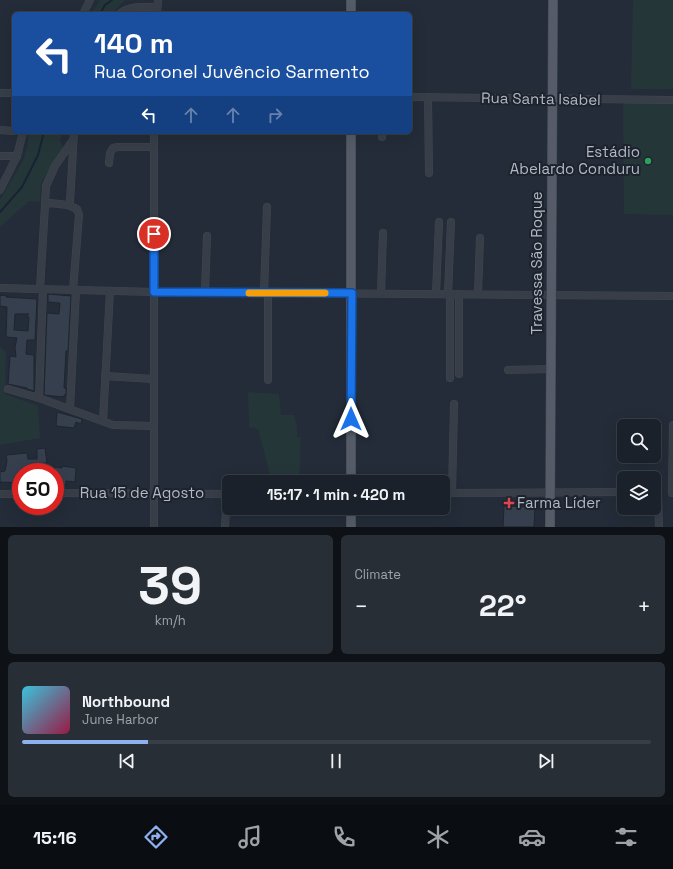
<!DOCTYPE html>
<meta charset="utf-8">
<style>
:root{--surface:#1a212a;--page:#272e36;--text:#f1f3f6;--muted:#9fa3a8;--line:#383e47;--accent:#8db0ee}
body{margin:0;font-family:"Space Grotesk",sans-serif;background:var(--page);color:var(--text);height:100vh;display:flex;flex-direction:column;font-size:15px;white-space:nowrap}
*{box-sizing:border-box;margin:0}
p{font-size:13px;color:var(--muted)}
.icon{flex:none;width:22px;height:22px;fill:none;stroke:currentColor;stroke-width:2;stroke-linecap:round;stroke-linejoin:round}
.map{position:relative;height:527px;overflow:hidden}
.drawer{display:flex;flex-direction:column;gap:8px;padding:8px;background:#0e1217;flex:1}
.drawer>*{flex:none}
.hud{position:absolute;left:12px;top:12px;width:400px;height:122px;border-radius:6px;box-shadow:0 4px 16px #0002,0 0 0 1px var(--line);background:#1a4fa0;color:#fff;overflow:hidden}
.tools{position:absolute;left:617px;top:419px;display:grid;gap:8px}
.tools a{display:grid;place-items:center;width:44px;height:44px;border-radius:6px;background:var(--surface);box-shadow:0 4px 16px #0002,0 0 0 1px var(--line);font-size:20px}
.speed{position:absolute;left:12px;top:463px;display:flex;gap:8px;font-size:20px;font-weight:700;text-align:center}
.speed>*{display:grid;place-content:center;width:52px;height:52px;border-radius:50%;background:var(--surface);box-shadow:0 4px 16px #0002,0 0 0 1px var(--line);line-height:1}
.speed .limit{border:6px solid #d22;background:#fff;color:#111}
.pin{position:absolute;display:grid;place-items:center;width:34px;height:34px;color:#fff;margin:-17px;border:2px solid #fff;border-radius:50%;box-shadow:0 1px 4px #0007}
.me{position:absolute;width:44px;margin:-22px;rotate:0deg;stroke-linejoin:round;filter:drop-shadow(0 0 3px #0008)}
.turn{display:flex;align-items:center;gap:14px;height:84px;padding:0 16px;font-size:18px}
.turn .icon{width:52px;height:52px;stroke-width:2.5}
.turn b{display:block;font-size:28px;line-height:34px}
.lanes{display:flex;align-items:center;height:38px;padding:0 16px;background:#0003;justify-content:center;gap:20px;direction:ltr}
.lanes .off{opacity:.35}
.big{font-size:30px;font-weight:800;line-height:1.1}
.drawer .tile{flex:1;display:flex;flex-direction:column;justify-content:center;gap:6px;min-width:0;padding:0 14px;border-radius:6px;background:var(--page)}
.drawer .dial{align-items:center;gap:0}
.dial b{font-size:52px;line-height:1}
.song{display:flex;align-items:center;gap:12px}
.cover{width:48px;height:48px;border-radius:6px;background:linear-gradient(135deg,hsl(190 70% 55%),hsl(340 70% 35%))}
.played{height:4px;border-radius:2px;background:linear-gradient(90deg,var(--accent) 20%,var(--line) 20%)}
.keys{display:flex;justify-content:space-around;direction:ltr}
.heat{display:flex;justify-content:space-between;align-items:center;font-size:22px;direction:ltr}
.drawer .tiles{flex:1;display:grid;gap:8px;grid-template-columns:1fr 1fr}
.tile:last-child{grid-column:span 2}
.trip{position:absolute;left:222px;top:475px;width:228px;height:40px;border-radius:6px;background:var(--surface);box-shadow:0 4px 16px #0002,0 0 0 1px var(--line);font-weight:800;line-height:40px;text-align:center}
.menu{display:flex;height:64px;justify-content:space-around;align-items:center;background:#0a0d11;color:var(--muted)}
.menu .icon{width:28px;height:28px}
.menu .active{color:var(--accent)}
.menu b{font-size:18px;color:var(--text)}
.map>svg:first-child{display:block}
.green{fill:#253639}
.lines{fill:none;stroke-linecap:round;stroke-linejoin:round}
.stream{stroke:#182334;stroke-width:2}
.building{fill:#363f4e;stroke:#1e252f;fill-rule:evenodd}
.minor-casing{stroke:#404751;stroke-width:8}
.major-casing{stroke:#404751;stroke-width:10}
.minor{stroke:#373e48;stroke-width:7}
.major{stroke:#555c68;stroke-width:9}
.route-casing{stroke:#114b97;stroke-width:10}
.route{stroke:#1a73e8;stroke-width:7}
.slow{stroke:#f59e0b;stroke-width:7}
.leisure-dot{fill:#2e9e5b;stroke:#1c232d;stroke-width:1.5}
.health-dot{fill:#e0444e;stroke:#1c232d;stroke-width:1.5}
.labels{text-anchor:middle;stroke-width:4;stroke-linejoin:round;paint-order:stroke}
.street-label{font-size:15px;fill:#b2b8c4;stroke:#1c232d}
.poi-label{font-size:15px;fill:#b2b8c4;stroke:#1c232d;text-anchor:end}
</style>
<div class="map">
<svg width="673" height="527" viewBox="0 0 673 527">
<rect width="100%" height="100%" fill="#232c38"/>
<g class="green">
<polygon points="100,0 125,0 111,14 91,14"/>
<polygon points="633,0 673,0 673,89 631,89"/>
<polygon points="623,102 673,103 673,215 624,214"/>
<polygon points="28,132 63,132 60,140 63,147 41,183 40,202 29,201 0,227 0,200 23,161 28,144"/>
<polygon points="0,347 6,352 5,394 38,406 40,438 0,445"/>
<polygon points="248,392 279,394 281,415 294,415 297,427 297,437 301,437 299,482 272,482 258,429 249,427"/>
</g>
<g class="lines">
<g class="stream">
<polyline points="100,14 105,5 112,0"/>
<polyline points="0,212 22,187 38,155 44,132"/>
</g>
</g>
<g class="building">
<polygon points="48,294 71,296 68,351 66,351 64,388 66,388 66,395 64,395 64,397 44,395 47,313 59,314 60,303 48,302"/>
<path d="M0 295 7 296 6 297 37 299 35 340H27L26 354 34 355V391L27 389V388L8 384 10 356 16 357 15 347 17 338 6 337 7 307 0 306ZM15 314H29L27 315V317H29L28 331 14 330Z"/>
<polygon points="57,412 82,419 81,424 76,422 74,428 56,426"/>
<polygon points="45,448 47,463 41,463 40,472 20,472 20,483 0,482 0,472 5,471 7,461 6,455 27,453 28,459 37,459 37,449"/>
<polygon points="62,466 76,468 75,482 66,481 66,485 55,483 55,472 53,472 53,467 62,468"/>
<polygon points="504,506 535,507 534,527 503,527"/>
</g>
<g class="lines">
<g class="minor-casing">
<g id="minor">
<polyline points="83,14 90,0"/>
<path d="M119 14C131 5 143 7 157 7"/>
<polyline points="157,14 158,0"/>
<polyline points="0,93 14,93"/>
<polyline points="410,97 673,100"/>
<polyline points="428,98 429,173"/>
<polyline points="0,130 14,131"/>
<polyline points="382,137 382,132"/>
<polyline points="0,156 17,156"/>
<polyline points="109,163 110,153 113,148 118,147 154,147"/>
<polyline points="0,190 17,156 23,132"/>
<polyline points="45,205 46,186 55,166 73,140"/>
<polyline points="68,205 77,209 79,215 73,290"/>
<polyline points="0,288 154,292 673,296"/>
<polyline points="40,289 45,205 50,203 68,205 70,202 74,132"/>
<polyline points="205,292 207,236"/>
<polyline points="264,293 267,207"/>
<polyline points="381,293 383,233"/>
<polyline points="436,294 439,222"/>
<polyline points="448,294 451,222"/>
<polyline points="459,294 459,374"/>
<polyline points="478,294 480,238"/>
<polyline points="508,370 551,369"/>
<polyline points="105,376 153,379"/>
<polyline points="450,378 450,294"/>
<polyline points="268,380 268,293"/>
<polyline points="8,389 39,398 113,425 154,426"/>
<polyline points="39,398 43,289"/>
<polyline points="70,409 76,290"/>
<polyline points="103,421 110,291"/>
<polyline points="658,492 659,527"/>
<polyline points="55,493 229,494"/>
<polyline points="443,493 624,492"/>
<polyline points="452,493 454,404"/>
<polyline points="672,493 673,425"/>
<polyline points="0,494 21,494"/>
<polyline points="154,527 154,132"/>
<polyline points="225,527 227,494"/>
</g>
</g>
<g class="major-casing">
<g id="major">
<polyline points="351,14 351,0"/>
<polyline points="351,482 351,132"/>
<polyline points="351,527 351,508"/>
<polyline points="550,527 553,0"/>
</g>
</g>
<use href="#minor" class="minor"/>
<use href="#major" class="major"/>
</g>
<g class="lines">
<g class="route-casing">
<polyline id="route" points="154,234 154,292 352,293 351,419"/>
</g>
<use href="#route" class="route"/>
<polyline class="slow" points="249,293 325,293"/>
</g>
<circle class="leisure-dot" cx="648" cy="161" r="4"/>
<path class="health-dot" d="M507 497h4v4h4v4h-4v4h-4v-4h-4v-4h4z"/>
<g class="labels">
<g class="street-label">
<text transform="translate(541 99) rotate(1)" y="5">Rua Santa Isabel</text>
<text transform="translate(537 263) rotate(-90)" y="5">Travessa São Roque</text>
<text x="142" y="498">Rua 15 de Agosto</text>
</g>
<g class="poi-label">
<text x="640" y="157">Estádio<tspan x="640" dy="17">Abelardo Conduru</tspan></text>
<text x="517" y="508" text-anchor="start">Farma Líder</text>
</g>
</g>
</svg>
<div class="tools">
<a><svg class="icon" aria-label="search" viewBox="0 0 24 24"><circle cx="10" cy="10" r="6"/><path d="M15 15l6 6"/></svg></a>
<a><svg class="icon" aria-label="layers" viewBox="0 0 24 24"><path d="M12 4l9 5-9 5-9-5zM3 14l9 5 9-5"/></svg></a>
</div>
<div class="speed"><div class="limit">50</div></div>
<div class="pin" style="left:154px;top:234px;background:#d93025"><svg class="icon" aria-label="arrive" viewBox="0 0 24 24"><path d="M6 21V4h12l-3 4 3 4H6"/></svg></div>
<svg class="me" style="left:351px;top:419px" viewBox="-20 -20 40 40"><path d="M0-17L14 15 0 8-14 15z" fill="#1a73e8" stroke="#fff" stroke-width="4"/></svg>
<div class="trip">15:17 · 1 min · 420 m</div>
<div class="hud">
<div class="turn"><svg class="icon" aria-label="left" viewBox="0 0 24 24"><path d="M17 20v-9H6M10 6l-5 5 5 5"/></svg><div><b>140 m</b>Rua Coronel Juvêncio Sarmento</div></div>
<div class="lanes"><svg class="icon" aria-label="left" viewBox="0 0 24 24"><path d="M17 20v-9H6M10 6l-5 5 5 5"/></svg><svg class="icon off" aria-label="ahead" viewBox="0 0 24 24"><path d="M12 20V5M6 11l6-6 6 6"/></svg><svg class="icon off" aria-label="ahead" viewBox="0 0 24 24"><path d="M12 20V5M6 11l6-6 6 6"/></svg><svg class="icon off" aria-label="right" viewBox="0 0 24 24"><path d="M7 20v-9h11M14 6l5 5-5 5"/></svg></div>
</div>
</div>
<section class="drawer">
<div class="tiles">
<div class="tile dial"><b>39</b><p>km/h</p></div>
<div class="tile"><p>Climate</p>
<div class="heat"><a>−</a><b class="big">22°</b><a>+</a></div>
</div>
<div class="tile">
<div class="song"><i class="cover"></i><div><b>Northbound</b><p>June Harbor</p></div></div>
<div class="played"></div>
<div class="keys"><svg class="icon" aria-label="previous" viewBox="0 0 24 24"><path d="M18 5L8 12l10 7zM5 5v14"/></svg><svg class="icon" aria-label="pause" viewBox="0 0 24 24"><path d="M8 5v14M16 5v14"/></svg><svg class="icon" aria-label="next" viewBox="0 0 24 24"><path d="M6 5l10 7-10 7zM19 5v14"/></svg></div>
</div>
</div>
</section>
<nav class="menu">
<b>15:16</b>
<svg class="icon active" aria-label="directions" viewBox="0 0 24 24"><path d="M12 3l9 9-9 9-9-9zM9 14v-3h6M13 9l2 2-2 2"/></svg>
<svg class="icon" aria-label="music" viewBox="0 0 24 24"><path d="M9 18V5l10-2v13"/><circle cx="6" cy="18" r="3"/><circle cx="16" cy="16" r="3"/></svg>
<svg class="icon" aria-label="phone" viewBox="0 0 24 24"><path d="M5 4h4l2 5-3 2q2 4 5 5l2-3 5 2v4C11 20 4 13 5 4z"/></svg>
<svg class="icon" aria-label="climate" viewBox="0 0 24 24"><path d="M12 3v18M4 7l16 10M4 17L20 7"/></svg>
<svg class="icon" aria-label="car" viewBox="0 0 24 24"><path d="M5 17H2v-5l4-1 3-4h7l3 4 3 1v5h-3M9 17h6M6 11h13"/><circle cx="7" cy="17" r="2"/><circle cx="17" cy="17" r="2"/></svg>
<svg class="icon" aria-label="filters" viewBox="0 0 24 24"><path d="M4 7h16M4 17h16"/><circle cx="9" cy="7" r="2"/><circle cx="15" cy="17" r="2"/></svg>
</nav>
